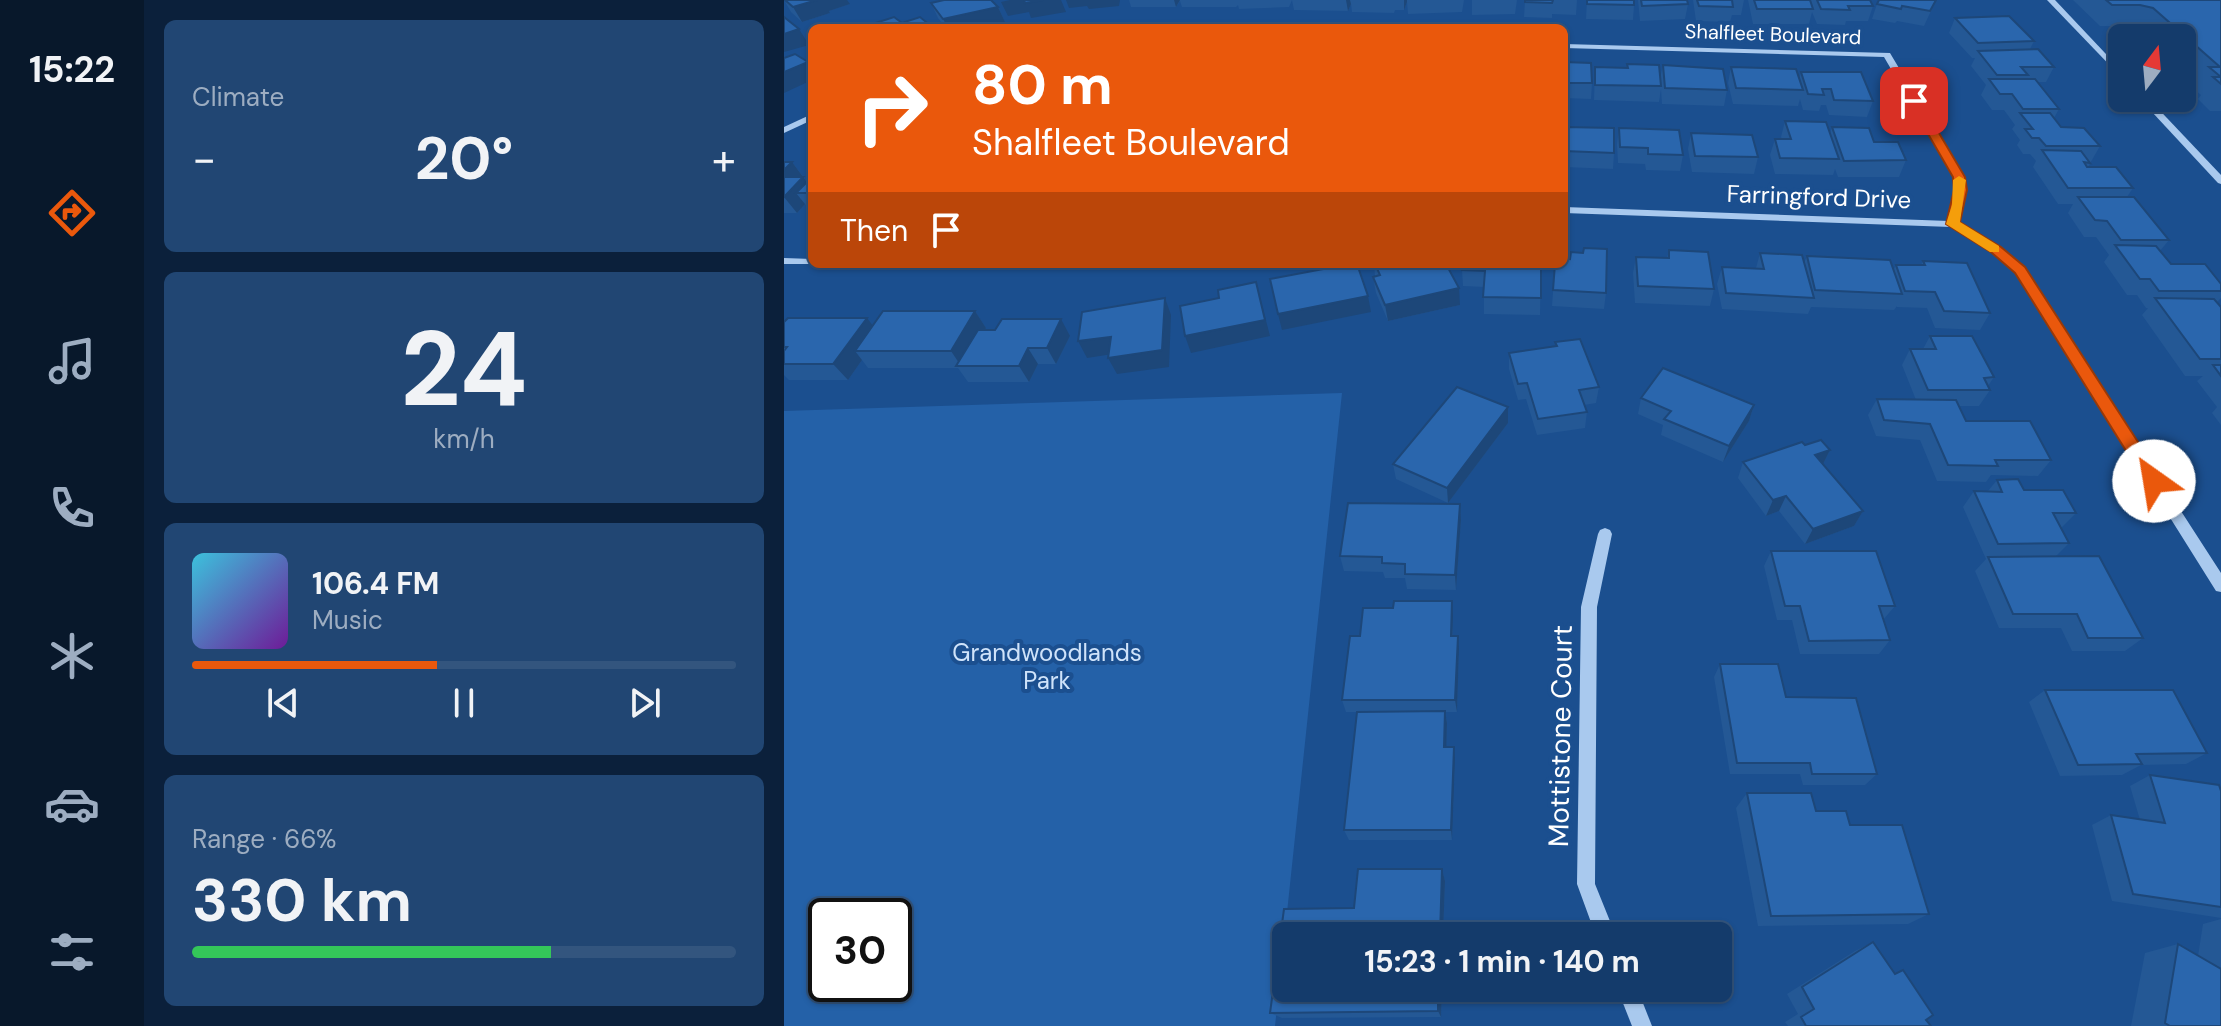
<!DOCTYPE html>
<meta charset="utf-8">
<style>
:root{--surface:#143b6b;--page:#214673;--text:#f1f3f6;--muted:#9dadc1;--line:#33557e;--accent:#ea580c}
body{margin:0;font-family:"DM Sans",sans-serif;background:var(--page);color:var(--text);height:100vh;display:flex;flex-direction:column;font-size:30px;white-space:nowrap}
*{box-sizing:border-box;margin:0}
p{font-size:26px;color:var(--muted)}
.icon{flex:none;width:44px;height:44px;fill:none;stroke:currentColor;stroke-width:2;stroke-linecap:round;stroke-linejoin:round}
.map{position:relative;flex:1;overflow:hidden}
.details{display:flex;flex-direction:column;gap:20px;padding:20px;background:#0b203b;width:640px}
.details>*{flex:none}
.guide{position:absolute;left:24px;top:24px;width:760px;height:244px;border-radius:12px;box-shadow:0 2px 6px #0004,0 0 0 2px var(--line);background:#ea580c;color:#fff;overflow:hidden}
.needle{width:52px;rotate:16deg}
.tools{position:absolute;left:1324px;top:24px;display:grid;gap:16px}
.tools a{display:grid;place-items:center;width:88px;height:88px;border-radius:12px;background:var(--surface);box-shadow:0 2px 6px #0004,0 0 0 2px var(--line);font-size:40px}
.speed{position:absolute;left:24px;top:898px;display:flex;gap:16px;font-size:40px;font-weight:700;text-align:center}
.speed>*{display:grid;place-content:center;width:104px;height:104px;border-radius:50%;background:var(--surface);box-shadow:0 2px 6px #0004,0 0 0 2px var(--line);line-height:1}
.speed .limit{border:4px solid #111;border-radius:12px;background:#fff;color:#111}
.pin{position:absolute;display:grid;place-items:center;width:68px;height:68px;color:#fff;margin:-34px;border-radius:16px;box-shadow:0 4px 12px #0006}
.me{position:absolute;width:88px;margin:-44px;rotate:328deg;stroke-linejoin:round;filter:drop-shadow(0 0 6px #0008)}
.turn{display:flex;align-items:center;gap:28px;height:168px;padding:0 32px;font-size:36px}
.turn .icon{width:104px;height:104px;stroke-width:2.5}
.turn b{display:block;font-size:56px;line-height:68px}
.then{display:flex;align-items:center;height:76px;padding:0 32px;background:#0003;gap:16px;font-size:30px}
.big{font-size:60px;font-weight:700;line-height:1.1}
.details .card{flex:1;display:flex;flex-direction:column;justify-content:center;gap:12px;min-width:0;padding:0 28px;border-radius:12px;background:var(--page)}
.details .dial{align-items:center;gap:0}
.dial b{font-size:104px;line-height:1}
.song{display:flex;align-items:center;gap:24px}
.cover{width:96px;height:96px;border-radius:12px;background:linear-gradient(135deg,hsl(190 70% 55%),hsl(280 70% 35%))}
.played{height:8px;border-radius:4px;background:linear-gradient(90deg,var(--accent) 45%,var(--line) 45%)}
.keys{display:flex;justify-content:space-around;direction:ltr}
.heat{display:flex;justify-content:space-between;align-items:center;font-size:44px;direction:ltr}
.charge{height:12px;border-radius:6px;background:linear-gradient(90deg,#34c759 66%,var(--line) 0)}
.trip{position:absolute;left:488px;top:922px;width:460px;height:80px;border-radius:12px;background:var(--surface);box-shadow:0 2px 6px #0004,0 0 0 2px var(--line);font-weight:700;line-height:80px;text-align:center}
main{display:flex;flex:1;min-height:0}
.tabs{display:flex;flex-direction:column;width:144px;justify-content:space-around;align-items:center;background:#08182b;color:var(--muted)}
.tabs .icon{width:56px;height:56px}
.tabs .active{color:var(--accent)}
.tabs b{font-size:36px;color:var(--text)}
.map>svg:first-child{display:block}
.green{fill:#2461a8;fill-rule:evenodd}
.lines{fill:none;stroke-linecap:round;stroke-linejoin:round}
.minor{fill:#a9c9ee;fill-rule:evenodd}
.wall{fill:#245895}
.shaded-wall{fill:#1d4779}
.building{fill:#2a66ad;stroke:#1d4779;stroke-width:2}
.route{fill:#ea580c;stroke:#983908;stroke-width:2}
.slow{fill:#f59e0b}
.labels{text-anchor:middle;stroke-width:8;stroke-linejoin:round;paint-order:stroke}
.far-street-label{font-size:20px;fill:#fff;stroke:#1b4f8f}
.street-label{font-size:24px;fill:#fff;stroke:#1b4f8f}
.park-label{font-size:24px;fill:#cfe3fa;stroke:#1b4f8f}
.near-street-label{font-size:28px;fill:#fff;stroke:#1b4f8f}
</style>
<main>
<nav class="tabs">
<b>15:22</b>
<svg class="icon active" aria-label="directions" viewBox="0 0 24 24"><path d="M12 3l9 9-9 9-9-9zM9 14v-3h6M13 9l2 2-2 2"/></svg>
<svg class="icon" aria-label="music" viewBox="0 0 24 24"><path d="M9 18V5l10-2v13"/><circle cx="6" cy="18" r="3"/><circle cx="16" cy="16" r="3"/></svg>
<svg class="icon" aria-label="phone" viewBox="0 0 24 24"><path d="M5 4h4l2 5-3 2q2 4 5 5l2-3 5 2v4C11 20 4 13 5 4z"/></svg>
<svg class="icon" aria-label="climate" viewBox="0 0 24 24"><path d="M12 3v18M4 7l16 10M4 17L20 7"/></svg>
<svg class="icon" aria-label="car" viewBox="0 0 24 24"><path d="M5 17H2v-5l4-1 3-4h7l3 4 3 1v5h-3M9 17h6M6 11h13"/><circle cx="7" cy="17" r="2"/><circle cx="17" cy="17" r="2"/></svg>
<svg class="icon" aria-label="filters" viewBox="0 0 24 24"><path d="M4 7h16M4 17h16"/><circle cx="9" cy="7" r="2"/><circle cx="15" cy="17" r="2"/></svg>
</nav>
<section class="details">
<div class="card"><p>Climate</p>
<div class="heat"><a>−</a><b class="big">20°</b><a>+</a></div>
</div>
<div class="card dial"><b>24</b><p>km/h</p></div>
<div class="card">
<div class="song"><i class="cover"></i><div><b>106.4 FM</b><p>Music</p></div></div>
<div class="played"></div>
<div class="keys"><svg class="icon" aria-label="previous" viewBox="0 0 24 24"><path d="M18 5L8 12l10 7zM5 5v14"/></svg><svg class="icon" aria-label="pause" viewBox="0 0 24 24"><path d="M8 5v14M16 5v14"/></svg><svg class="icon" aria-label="next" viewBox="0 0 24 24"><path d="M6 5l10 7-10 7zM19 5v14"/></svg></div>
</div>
<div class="card"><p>Range · 66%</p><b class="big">330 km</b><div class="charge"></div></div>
</section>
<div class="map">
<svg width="1437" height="1026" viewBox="0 0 1437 1026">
<rect width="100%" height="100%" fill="#1b4f8f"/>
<path class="green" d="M558 393 491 1026H0V411ZM42 916H110V984H42Z"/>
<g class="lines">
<g class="minor">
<polygon points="1263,0 1271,0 1338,71 1338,78"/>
<polygon points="780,44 1106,53 1180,177 1181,190 1174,223 1216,248 1240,268 1437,573 1437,592 1432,591 1232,272 1208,252 1167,227 780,213 780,207 1165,221 1171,190 1170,177 1100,57 780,48"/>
<polygon points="1355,98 1364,98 1437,175 1437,184 1434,183"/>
<polygon points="28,114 28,120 0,133 0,127"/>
<polygon points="0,258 28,259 28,264 32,264 0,264"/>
<polygon points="109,264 244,264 239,267 114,267"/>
<polygon points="821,528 826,530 828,534 813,607 811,884 832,936 812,936 793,884 797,607 814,534 816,530"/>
<polygon points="833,988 853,988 868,1026 848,1026"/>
</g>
</g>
<g class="wall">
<polygon points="0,0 33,0 66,4 45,11 46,13 18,22 7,12"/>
<polygon points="345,0 508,0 505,7 455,9 454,5 452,7 398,7 396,1 392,7 347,7"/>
<polygon points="508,0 680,0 678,12 624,14 623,2 620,10 611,10 610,13 568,12 567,4 564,11 510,10"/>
<polygon points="688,0 733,0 731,14 688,15"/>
<polygon points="741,0 793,0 792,15 768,14 768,18 740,17"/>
<polygon points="803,0 850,5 849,20 802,19"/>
<polygon points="854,0 903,0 904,4 901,19 856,21"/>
<polygon points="909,0 960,0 957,15 948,15 946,22 912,21"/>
<polygon points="964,0 1026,0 1027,2 1027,0 1086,0 1089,6 1084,21 1062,21 1061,25 1033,24 1028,12 1025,24 969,24"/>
<polygon points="1152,0 1140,26 1113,21 1111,23 1088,19 1093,4"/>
<polygon points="1289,0 1437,0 1437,111 1426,111 1414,99 1417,95 1410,89 1414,83 1398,68 1398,38 1366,38 1357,30 1344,26 1316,26"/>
<polygon points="147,3 214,7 221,22 193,28 162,28 154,18"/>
<polygon points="1171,18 1250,41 1246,49 1270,67 1262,82 1253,82 1275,109 1270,118 1277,127 1316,146 1304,167 1349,188 1343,197 1385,240 1376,251 1387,264 1437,284 1437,298 1433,302 1437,307 1437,425 1428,413 1433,407 1413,381 1419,376 1401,376 1358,315 1364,308 1362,308 1353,295 1343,295 1320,262 1325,255 1312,237 1300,237 1284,213 1289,204 1274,204 1249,167 1252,161 1246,154 1239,154 1233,145 1236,140 1228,129 1231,125 1220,110 1208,110 1197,95 1202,85 1187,66 1191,58 1188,58 1165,33"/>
<polygon points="780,62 808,83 807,99 780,98"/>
<polygon points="843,64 876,79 879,65 943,90 940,106 878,104 877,89 875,102 810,100 811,67 843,68"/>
<polygon points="947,67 1015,79 1017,72 1089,101 1083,117 1045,115 1042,105 1037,105 1035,111 1019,110 1016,99 1014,106 949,104 944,83"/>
<polygon points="1001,121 1046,133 1048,127 1090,142 1122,160 1115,177 1054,177 1051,169 1049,175 991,174 986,155 991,139 998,139 997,137"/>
<polygon points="780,127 830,153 829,169 780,167"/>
<polygon points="835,128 899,155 896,171 862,170 861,164 834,163 833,144"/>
<polygon points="907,133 974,157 970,174 908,172 904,149"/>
<polygon points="0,162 8,162 23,182 28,177 28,209 25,209 21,204 13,213 0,213"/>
<polygon points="885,250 930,289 926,306 851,303 849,273 852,257 883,258"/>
<polygon points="976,253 1020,263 1023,256 1110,269 1112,265 1137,265 1139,261 1206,313 1196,330 1151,328 1143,308 1113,307 1113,306 1110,310 1027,307 1024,314 938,309 933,284 938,267 972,268"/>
<polygon points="590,264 662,264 676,305 604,321 592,293 589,277 591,276"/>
<polygon points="757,264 756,315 700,314 700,287 679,286 678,270"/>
<polygon points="771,264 822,293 820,309 768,306"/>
<polygon points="191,311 202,328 201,330 286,336 272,364 254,364 245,382 184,382 174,368 84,368 78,360 64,380 5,380 0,375 0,322 89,326"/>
<polygon points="1146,336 1210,377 1204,386 1206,390 1195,406 1175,406 1182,421 1267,460 1254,476 1207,475 1202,482 1153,481 1136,440 1092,436 1084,415 1093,399 1132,400 1118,365 1126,349 1139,349"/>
<polygon points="771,342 815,387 812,403 800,405 803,412 801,428 753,435 742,399 734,400 725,369 725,353 771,347"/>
<polygon points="857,398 970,405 965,421 939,462 877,435 879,425 854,414"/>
<polygon points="724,423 664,503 612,479 609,464"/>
<polygon points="1021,445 1046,450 1039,464 1079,511 1070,526 1021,544 995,511 982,516 954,478 959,462"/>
<polygon points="1213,480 1292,513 1277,528 1285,543 1272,556 1359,638 1341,651 1288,651 1277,628 1215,628 1191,571 1202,559 1179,507 1190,491 1204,491"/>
<polygon points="676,504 677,520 672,590 623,589 621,578 601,578 599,572 560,571 556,556"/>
<polygon points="987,551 1111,606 1099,620 1106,640 1095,654 1016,654 1008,620 993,620 980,566"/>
<polygon points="668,601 669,615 669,636 675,649 673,712 661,712 663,723 662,747 671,759 668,840 565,840 560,830 573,712 562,712 558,700 576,636 609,608"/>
<polygon points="936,664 1002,697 1093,774 1081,785 1019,785 1016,774 946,774 930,677"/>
<polygon points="1261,690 1423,753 1402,764 1357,765 1338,775 1276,776 1245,702"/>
<polygon points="1366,775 1437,791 1437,918 1328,901 1308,825 1327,815 1356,820 1346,786"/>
<polygon points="963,793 1032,811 1066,825 1145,914 1124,924 974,926 952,808"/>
<polygon points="574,869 658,869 661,881 659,936 502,936 502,988 658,988 657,1017 498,1018 486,1013 500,909 570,908"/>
<polygon points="1437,919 1437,1026 1347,1026 1361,953 1394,944 1414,956 1419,924"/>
<polygon points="1089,942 1110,973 1119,970 1142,1020 1147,1026 1004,1026 1001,1022 1014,1014 1003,994 1071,951"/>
</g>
<g class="shaded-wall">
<polygon points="33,0 63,0 66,4 45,11 46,13 18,22 9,7"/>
<polygon points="226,0 277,0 282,12 247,18 245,12 224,16 217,2"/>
<polygon points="282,0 336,0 335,6 305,9 303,6 285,8"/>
<polygon points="390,0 396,0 392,7"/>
<polygon points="562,0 566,0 567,4 564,11"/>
<polygon points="620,0 623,0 623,2 620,10"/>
<polygon points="214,7 221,22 193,28 164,28 159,19"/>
<polygon points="15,29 25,45 0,52 0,34"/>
<polygon points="24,62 28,67 28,80 0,93 0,72"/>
<polygon points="8,162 28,189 12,193 21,204 13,213 0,197 0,170"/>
<polygon points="472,282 486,336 407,353 401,336"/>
<polygon points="675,288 676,305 604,321 601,305"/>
<polygon points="584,296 587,312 498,330 494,314"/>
<polygon points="381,298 387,315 385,367 333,374 324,358"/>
<polygon points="191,311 202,328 180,366 177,366 167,351"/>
<polygon points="83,318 96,335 71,351 78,360 64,380 49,364"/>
<polygon points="277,319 286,336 272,364 263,348"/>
<polygon points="327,337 335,353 303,358 294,341"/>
<polygon points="244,348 254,364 245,382 235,366"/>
<polygon points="970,405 965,421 939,462 945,446"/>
<polygon points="724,407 724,423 664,503 663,488"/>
<polygon points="1046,450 1038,466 1031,455"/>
<polygon points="1002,496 995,511 982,516 989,500"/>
<polygon points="676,504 677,520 672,590 671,575"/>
<polygon points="1079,511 1070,526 1021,544 1029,529"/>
<polygon points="668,601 669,615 668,649 667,636"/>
<polygon points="674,636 675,649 673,712 671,700"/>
<polygon points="661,711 663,723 662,759 660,747"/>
<polygon points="670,747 671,759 668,840 667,830"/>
<polygon points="658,869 661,881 659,936 656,936"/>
<polygon points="654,988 658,988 657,1017 654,1011"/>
</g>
<g class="building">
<polygon points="1,0 33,0 9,7"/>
<polygon points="160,0 207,0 214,7 159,19 147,3"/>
<polygon points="240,0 259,0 241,3"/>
<polygon points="741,0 769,0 768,3 741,2"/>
<polygon points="803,0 850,0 850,5 803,4"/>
<polygon points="857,0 903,0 904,4 858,6"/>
<polygon points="913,0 948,0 949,7 915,6"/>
<polygon points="970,0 1026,0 1029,9 973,9"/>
<polygon points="1033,0 1086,0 1089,6 1064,6 1066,10 1037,9"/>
<polygon points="1095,0 1152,0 1146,11 1118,6 1117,9 1093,4"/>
<polygon points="1322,0 1437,0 1437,84 1429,77 1437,77 1425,67 1436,67 1369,8 1356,5 1328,5"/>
<polygon points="1225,16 1250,41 1194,43 1171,18"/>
<polygon points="0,17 15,29 0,34"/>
<polygon points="110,17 118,23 136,17 147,26 140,28 80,28 79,27"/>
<polygon points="1254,49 1270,67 1237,67 1244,75 1213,75 1194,51"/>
<polygon points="11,54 24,62 0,72 0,58"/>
<polygon points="780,62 807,63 808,83 780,83"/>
<polygon points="843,64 875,65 877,86 811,85 811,67 844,68"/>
<polygon points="879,65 939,69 943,90 881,88"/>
<polygon points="947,67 1012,69 1019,90 952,88"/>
<polygon points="1017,72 1077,72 1089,101 1050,100 1047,89 1038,89 1040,95 1024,94"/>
<polygon points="1205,79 1251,79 1275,109 1239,109 1228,94 1216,94"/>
<polygon points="1236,113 1266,113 1277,127 1300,128 1316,146 1262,146 1255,138 1248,138 1241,129 1249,129"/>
<polygon points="1001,121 1042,122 1055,159 996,158 991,139 1007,139"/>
<polygon points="780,127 830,128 830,153 780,151"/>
<polygon points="1048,127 1085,128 1090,142 1114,142 1122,160 1060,161"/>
<polygon points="835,128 895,130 899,155 864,154 864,148 836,147"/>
<polygon points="907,133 968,135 974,157 911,156"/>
<polygon points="1258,150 1297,151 1306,163 1300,162 1303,167 1332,167 1349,188 1284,188"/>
<polygon points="0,162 8,162 0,170"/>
<polygon points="0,177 19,177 0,197"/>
<polygon points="28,177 28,193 12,193"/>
<polygon points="1294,197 1350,197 1385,240 1337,240 1323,221 1311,220"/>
<polygon points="1331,245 1372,246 1387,264 1421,264 1437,284 1437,291 1375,291 1366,279 1356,279"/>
<polygon points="800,248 823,249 822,293 769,290 771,264 780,264 780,258 786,259 787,252 799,253"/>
<polygon points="885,250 924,252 930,289 854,286 852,257 885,258"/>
<polygon points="976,253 1018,255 1030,298 942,293 938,267 980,269"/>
<polygon points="1023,256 1106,260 1118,294 1031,290"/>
<polygon points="1139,261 1183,263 1206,313 1160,311 1151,292 1121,291 1112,265 1141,265"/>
<polygon points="566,264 573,264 584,296 494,314 486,279"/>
<polygon points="591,264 662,264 675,288 601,305 589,277 596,275"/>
<polygon points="679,264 757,264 757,298 699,297 701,271 678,270"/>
<polygon points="472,282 481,320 401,336 396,306 435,298 434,290"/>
<polygon points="381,298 378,350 324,358 327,337 294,341 298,312"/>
<polygon points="1371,298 1430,299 1437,307 1437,359 1416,359"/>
<polygon points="99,311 191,311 167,351 71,351"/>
<polygon points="4,318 83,318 49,364 0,364 0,351 3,347 0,347 0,322"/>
<polygon points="218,319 277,319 263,348 244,348 235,366 172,366 194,330 211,330"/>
<polygon points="1146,336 1188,336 1210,377 1200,378 1206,390 1144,390 1126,349 1152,349"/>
<polygon points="796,339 815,387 795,390 803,412 754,419 743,383 734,384 725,353 773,346 771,342"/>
<polygon points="1429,365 1437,365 1437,376"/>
<polygon points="879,368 970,405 945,446 880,419 887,411 857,398"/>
<polygon points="673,387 724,407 663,488 609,464"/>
<polygon points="1093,399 1172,400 1182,421 1246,421 1267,460 1211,460 1214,466 1164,465 1146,424 1100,420"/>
<polygon points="1037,440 1046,450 1031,455 1079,511 1029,529 1002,496 989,500 959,462 1018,442 1021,445"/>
<polygon points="1234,479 1240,490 1279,490 1292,513 1269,513 1285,543 1214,544 1190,491 1218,492 1213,480"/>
<polygon points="564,503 676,504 671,575 621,574 621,564 598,563 598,557 556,556"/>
<polygon points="987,551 1092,551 1111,606 1095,606 1106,640 1025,641 1016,606 1001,606"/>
<polygon points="1315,556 1359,638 1304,638 1293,614 1229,614 1204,557"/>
<polygon points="610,601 668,601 667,636 674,636 671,700 558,700 566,636 576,636 579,608 609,608"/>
<polygon points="936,664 994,664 1002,697 1072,698 1093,774 1028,774 1026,763 953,763"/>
<polygon points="1261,690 1389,690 1423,753 1352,754 1358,764 1294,765"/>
<polygon points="661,711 660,747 670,747 667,830 560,830 573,712"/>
<polygon points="1366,775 1435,785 1437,791 1437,907 1349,894 1327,815 1381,823"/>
<polygon points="963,793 1027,793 1032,811 1062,811 1066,825 1118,825 1145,914 987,916"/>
<polygon points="574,869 658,869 656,936 502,936 502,988 654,988 654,1011 486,1013 500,909 570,908"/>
<polygon points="1089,942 1111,974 1119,970 1149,1015 1142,1020 1147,1026 1022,1026 1017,1017 1030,1009 1018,987"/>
<polygon points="1394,944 1437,969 1437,1026 1386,1026 1381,1023"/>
</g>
<polygon class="route" points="1130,97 1136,101 1181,177 1183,190 1176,222 1217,247 1241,267 1376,476 1379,481 1376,486 1364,486 1231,273 1208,253 1162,224 1170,190 1169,177 1125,101"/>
<polygon class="slow" points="1175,176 1182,180 1176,222 1215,246 1215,252 1206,252 1162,224 1168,205 1169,180"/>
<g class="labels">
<g class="far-street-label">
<text transform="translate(989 34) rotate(2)" y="7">Shalfleet Boulevard</text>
</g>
<g class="street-label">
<text transform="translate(1035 197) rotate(2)" y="8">Farringford Drive</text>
</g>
<g class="park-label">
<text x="263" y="661">Grandwoodlands<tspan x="263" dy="28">Park</tspan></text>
</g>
<g class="near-street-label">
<text transform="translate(776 736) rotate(-89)" y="10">Mottistone Court</text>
</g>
</g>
</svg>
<div class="tools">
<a><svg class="needle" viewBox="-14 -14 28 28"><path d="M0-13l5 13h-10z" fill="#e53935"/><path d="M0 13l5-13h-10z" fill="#9dadc1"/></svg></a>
</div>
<div class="speed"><div class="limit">30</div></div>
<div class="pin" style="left:1130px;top:101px;background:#d93025"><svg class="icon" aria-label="arrive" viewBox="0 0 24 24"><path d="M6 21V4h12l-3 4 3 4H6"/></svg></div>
<svg class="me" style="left:1370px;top:481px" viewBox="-20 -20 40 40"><circle r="19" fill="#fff"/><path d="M0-13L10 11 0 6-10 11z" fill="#ea580c"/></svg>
<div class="trip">15:23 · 1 min · 140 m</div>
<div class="guide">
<div class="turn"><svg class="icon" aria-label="right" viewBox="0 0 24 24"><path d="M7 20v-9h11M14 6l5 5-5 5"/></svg><div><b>80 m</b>Shalfleet Boulevard</div></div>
<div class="then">Then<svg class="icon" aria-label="arrive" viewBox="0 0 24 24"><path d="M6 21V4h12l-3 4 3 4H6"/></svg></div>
</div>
</div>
</main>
